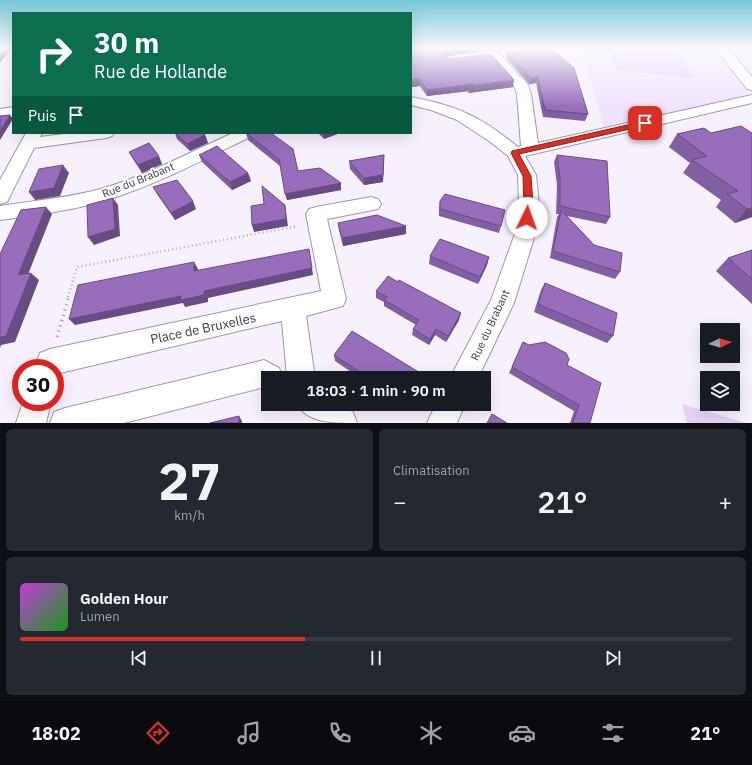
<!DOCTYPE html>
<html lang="fr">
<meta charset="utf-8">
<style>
:root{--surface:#171b24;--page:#242831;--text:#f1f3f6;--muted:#9ea1a6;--line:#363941;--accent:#d93025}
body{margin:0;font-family:"IBM Plex Sans",sans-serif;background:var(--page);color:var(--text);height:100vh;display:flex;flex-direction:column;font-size:15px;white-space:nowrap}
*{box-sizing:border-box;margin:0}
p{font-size:13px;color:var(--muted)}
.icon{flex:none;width:22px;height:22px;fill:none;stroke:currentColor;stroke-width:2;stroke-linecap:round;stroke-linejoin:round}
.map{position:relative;height:423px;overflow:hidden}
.panel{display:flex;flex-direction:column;gap:6px;padding:6px;background:#0d0f14;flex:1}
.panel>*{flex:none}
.hud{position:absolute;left:12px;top:12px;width:400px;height:122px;border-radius:0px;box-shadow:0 4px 16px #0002;background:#0b6e4f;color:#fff;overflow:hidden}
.needle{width:26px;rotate:85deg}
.tools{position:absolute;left:700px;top:323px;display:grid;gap:8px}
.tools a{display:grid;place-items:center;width:40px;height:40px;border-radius:0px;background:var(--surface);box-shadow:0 4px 16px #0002;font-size:20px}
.speed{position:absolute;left:12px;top:359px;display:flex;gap:8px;font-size:20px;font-weight:700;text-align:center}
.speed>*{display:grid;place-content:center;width:52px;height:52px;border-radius:50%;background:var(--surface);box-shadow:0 4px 16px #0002;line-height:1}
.speed .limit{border:6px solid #d22;background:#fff;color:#111}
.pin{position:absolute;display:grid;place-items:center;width:34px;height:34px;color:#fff;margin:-17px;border-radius:8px;box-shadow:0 2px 6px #0006}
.me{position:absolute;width:44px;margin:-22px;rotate:3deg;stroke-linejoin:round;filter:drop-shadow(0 0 3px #0008)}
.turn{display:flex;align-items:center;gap:14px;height:84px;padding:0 16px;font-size:18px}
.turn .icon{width:52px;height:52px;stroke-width:2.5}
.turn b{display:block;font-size:28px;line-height:34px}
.then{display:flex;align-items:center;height:38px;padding:0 16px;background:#0003;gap:8px;font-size:15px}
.big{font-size:30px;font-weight:600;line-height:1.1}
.panel .tile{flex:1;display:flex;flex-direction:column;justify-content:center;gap:6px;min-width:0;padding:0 14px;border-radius:6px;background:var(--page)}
.panel .dial{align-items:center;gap:0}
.dial b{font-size:52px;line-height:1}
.song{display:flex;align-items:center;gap:12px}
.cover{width:48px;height:48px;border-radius:6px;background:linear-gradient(135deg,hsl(290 70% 55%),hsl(120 70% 35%))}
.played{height:4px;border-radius:2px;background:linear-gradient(90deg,var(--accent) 40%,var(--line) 40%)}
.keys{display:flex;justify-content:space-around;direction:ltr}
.heat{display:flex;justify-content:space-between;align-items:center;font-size:22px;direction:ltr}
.panel .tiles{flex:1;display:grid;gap:6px;grid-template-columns:1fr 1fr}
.tile:last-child{grid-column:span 2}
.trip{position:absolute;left:261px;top:371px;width:230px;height:40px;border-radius:0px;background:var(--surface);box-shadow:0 4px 16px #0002;font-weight:600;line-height:40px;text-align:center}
.tabs{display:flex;height:64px;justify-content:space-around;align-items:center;background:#090b0e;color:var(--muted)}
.tabs .icon{width:28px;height:28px}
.tabs .selected{color:var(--accent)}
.tabs b{font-size:18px;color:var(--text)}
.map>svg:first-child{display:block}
.built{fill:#f0e4fc}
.green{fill:#e5d2f8}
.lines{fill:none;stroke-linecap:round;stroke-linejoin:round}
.minor-casing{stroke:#a197ab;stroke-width:2}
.path-far1{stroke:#b2adb8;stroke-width:2.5;stroke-dasharray:1 3;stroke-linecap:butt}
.path{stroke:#b2adb8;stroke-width:3.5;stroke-dasharray:1.5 4;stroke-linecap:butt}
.minor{fill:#fff;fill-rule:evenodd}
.wall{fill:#825ea2}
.shaded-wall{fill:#6a4c84}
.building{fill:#976dbc;stroke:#6a4c84}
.route{fill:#d93025;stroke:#8d1f18}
.labels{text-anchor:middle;stroke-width:4;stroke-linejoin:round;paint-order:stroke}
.street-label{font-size:11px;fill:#3c3841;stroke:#fff}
.near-street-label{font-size:13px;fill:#3c3841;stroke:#fff}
</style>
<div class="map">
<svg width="752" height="423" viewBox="0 0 752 423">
<rect width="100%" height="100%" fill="#f7f1fe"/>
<polygon class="built" points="581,48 752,48 752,100 744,97 747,94 745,90 743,97 604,128"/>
<g class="green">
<polygon points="609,48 675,48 693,78 617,70"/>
<polygon points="682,404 747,423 687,423"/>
</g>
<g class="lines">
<g class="minor-casing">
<g id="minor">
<polygon points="715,48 728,48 752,77 752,90 747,89"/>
<path d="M494 51 498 52 528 85 531 94 538 143 752 95V103L525 156 536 175 539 205 536 231 514 303 478 378H450L491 300 516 231 519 205 518 175 508 156 489 141 457 120 431 110 411 105V97C430 101 450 105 468 114 486 122 503 135 518 147L521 146 517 94 514 86 488 55 490 52Z"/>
<polygon points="13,107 13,117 0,119 0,109"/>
<polygon points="26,133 42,133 40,137 71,133 114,133 112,136 106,138 34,148 7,202 0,204 0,180"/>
<path d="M233 133H254L252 136C203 160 156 185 104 201 70 211 35 215 0 220V206C32 201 65 198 97 190 144 177 188 153 233 133Z"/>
<polygon points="371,197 378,199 381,204 378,209 327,219 346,299 343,306 306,316 315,378 287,378 282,321 60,373 58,377 55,379 55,368 34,368 40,353 50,349 321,291 306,214 309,209 316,207"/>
<polygon points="264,360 279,368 283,378 268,378 268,391 261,388 124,423 50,423 54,412 65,408"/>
<polygon points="23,402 51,402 46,423 16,423"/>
<path d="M297 404H338L353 412 357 423C333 423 307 423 297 404Z"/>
<polygon points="436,404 465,404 457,423 427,423"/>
</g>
</g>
<polyline class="path-far1" points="68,297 77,267 298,226"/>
<polyline class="path" points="57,337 69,296"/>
<use href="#minor" class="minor"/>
</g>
<g class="wall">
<polygon points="507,52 588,114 585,121 543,117 536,83 529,84 506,58"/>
<polygon points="444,56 444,57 513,87 468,93 469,91 427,96 420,86 411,87"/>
<polygon points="704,128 752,217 735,223 716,207 721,200 683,173 690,163 669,147 677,134"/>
<polygon points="175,133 202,133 205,135 208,143 190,151 177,139"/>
<polygon points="246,133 298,171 341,183 341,190 287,200 280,166 248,140"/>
<polygon points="318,133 340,133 324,139"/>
<polygon points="129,152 162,164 142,173 133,159"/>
<polygon points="199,155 248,173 251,181 232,190 202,162"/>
<polygon points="384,155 383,182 364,185 350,169 349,161"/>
<polygon points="557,155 610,217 606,224 567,216 620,272 615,279 550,258 557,217 559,214 556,214 557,185 554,162"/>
<polygon points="153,187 196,209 175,220 157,194"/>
<polygon points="440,201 501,226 499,233 439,216 439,208"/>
<polygon points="338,223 406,226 406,234 343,246 339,230"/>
<polygon points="752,250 752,304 716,271 728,258"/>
<polygon points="430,256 489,257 487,265 478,284 429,264"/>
<polygon points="545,283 613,336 607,343 534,312 541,290"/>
<polygon points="376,291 459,320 446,342 435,335 429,345 412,335 413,329 416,325 384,306 384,302 376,298"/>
<polygon points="523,342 567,365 590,423 570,423 574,411 509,373"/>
<polygon points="334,355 425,376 425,378 360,378 335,361"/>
<polygon points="399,404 411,404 408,410"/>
</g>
<g class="shaded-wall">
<polygon points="7,48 12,48 0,63 0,57"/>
<polygon points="460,48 502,48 444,57 444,50"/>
<polygon points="538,77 536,83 529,84 531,78"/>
<polygon points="420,79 420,86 411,87 411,80"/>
<polygon points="514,80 513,87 468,93 469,91 427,96 427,90 473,84"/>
<polygon points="10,115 13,119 0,140 0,131"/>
<polygon points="323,133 340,133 324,139"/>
<polygon points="205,135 208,143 190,151 187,144"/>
<polygon points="384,155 383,182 364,185 364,178"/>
<polygon points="159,156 162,164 142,173 138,165"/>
<polygon points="63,165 69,173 60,196 35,200 29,192"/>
<polygon points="248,173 251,181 232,190 230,182"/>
<polygon points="341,183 341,190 287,200 285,194"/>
<polygon points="113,198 118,205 120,236 94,245 88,237"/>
<polygon points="193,201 196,209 175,220 171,213"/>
<polygon points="285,205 288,226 254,232 252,225"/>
<polygon points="46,207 52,214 25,282 18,275"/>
<polygon points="752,208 752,217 735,223 747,209"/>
<polygon points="406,226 406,234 343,246 342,238"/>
<polygon points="309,249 313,275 208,298 208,302 185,307 183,303 75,325 69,319"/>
<polygon points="489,257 487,265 478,284 480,277"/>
<polygon points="194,262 198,269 197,278 194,271"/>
<polygon points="31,273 39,280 15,342 1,345 0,348 0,337"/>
<polygon points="461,313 459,320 446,342 448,336"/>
<polygon points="436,329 435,335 429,345 430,339"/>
<polygon points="409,404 411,404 408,410"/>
<polygon points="239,416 242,421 242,423 239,423"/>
</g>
<g class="building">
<polygon points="0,48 7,48 0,57"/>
<polygon points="411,48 460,48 444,50 444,57 451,59 491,54 514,80 470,86 473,84 427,90 420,79 411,80"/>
<polygon points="536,48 550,48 574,68 588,114 545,110 538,77 531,78 507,52"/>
<polygon points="10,115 0,131 0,116"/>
<polygon points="741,126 752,133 752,208 747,209 727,194 738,191 692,160 707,156 677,134 704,128 711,133"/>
<polygon points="175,133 202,133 205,135 187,144"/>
<polygon points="246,133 271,133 293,149 298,171 320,168 341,183 285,194 279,159"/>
<polygon points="149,143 159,156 138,165 129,152"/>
<polygon points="217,146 248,173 230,182 199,155"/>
<polygon points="384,155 383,175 364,178 349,161"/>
<polygon points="557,155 607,161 610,217 560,206 560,177"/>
<polygon points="63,165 54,188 29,192 39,169"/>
<polygon points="177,180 193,201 171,213 153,187"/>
<polygon points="262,186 285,205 286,219 252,225 251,206 264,204"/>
<polygon points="445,194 505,210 501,226 440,209 440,201"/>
<polygon points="113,198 115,229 88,237 87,205"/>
<polygon points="46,207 18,275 31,273 6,336 0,337 0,254 21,210"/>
<polygon points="561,210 594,245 622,253 620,272 553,251"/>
<polygon points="377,215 406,226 342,238 338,223"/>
<polygon points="440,239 489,257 480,277 430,256"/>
<polygon points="309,249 312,268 204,291 204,295 181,300 181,296 69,319 78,285 194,262 194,271"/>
<polygon points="752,250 752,279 728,258"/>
<polygon points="388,276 398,282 399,280 461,313 448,336 436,329 430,339 413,329 419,320 384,300 387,297 376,291"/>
<polygon points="545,283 617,313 613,336 538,304"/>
<polygon points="352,331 425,376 424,378 369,378 334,355"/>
<polygon points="523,342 529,345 545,342 566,353 569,359 567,365 601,383 590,423 573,423 579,405 512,367"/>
<polygon points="492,414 507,423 487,423"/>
<polygon points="239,416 239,423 210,423"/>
</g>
<linearGradient id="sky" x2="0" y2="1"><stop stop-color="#75c7d6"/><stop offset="0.45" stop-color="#fbf9ff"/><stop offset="1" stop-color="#fbf9ff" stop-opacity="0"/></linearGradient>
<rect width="752" height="107" fill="url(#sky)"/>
<polygon class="route" points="645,121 649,123 648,125 519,154 531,176 533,205 531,220 524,220 523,218 524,205 523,176 511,153 512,151"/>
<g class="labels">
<g class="street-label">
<text transform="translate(138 180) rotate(-22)" y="4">Rue du Brabant</text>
<text transform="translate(490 325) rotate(-65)" y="4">Rue du Brabant</text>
</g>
<g class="near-street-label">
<text transform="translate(203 328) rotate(-12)" y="5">Place de Bruxelles</text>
</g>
</g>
</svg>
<div class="tools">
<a><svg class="needle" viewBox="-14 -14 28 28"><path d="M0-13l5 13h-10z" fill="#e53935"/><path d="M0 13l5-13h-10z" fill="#9ea1a6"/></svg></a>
<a><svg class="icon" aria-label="layers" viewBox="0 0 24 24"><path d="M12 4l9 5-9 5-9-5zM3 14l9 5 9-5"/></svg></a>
</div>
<div class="speed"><div class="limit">30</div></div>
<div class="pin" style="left:645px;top:123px;background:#d93025"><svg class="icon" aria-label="arrive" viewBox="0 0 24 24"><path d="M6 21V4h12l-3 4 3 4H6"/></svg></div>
<svg class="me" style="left:527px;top:218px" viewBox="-20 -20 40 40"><circle r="19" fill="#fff"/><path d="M0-13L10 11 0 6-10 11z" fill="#d93025"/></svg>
<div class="trip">18:03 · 1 min · 90 m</div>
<div class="hud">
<div class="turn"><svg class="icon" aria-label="right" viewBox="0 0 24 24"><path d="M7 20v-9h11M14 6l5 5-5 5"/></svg><div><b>30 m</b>Rue de Hollande</div></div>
<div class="then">Puis<svg class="icon" aria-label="arrive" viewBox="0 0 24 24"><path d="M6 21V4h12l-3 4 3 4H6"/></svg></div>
</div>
</div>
<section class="panel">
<div class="tiles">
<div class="tile dial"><b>27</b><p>km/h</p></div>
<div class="tile"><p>Climatisation</p>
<div class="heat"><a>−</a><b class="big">21°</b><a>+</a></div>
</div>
<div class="tile">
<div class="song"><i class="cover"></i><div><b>Golden Hour</b><p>Lumen</p></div></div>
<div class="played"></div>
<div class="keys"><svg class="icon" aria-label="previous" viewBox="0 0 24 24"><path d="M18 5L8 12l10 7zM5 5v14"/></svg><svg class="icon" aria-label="pause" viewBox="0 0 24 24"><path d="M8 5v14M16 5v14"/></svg><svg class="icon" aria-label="next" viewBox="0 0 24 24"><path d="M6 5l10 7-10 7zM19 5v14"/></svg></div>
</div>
</div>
</section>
<nav class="tabs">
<b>18:02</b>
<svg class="icon selected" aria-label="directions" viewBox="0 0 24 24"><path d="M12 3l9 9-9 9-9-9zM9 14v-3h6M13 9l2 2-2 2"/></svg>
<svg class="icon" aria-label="music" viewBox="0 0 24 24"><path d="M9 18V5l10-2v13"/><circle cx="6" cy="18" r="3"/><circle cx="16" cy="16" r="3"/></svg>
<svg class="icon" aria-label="phone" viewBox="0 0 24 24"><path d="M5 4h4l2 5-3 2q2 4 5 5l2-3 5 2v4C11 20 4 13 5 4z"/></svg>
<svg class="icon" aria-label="climate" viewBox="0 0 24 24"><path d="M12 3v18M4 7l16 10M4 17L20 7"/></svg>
<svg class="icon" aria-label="car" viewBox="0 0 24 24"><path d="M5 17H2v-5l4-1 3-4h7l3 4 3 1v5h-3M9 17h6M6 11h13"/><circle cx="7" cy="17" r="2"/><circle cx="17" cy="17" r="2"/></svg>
<svg class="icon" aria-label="filters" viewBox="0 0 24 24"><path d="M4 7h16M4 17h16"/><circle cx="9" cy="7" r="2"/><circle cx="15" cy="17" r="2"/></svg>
<b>21°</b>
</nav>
